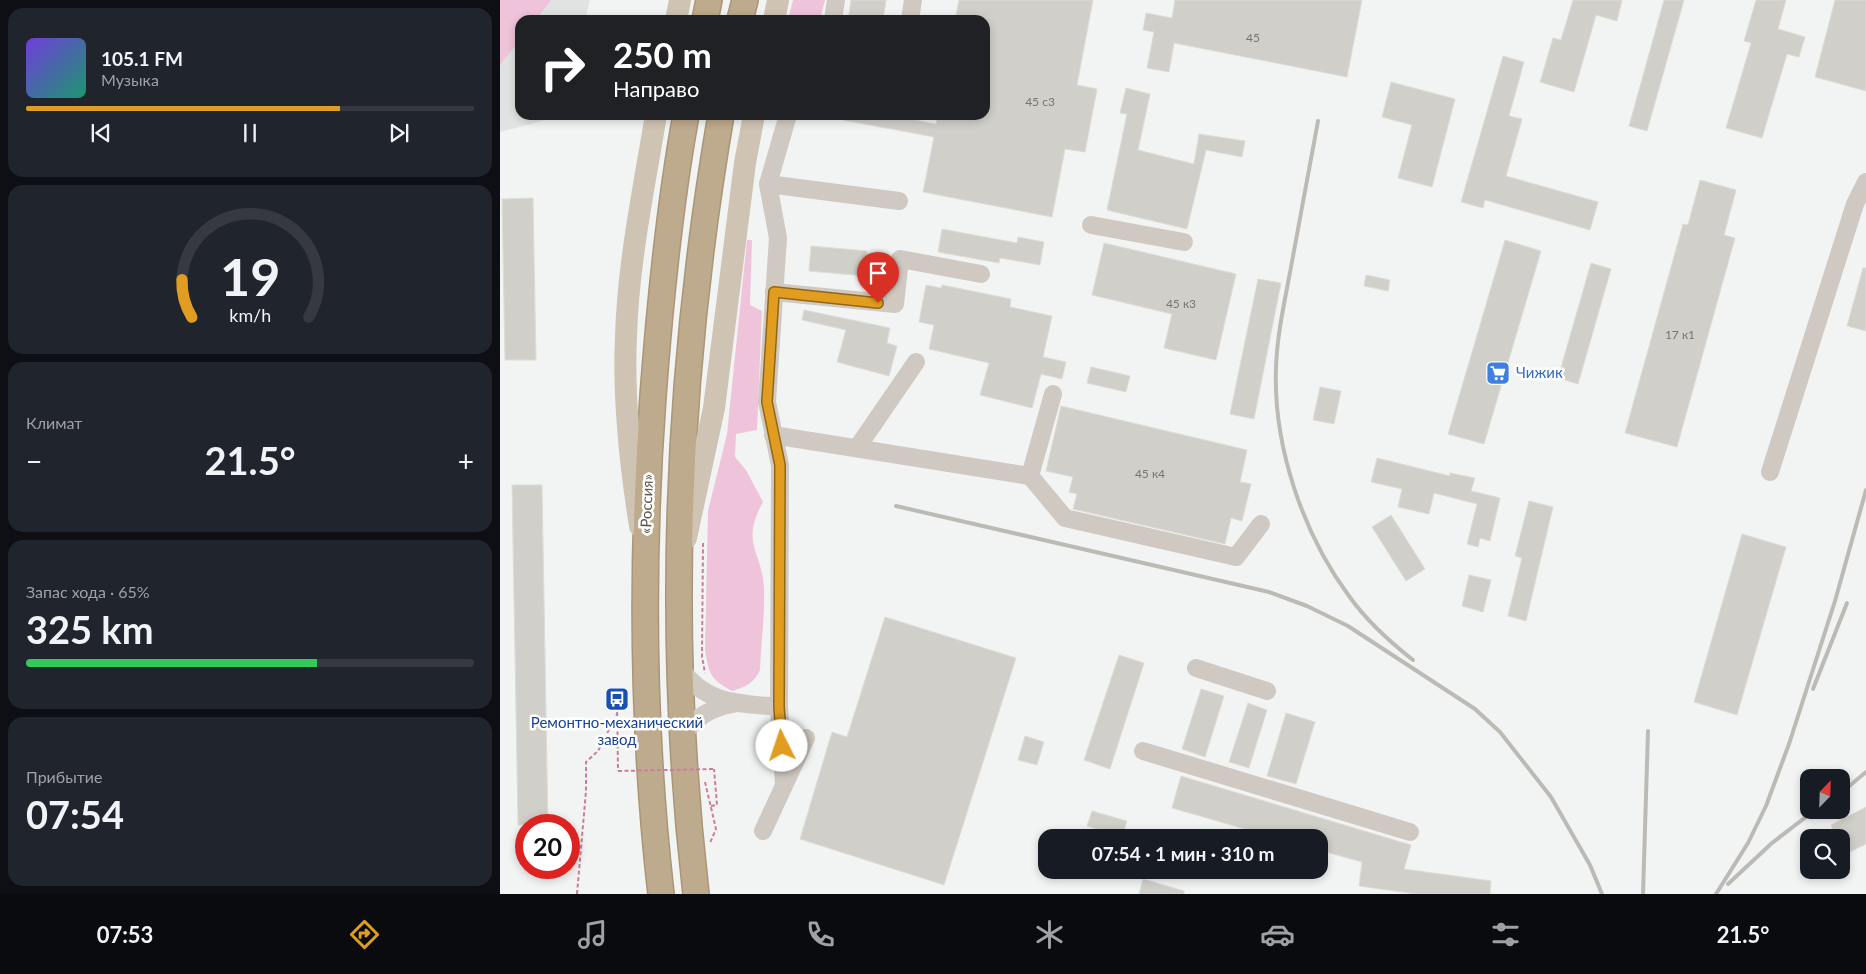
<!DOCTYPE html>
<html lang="ru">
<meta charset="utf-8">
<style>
:root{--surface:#171b24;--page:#20242c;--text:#f1f3f6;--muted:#9ea1a6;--line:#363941;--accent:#e09d20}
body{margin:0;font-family:Lato,sans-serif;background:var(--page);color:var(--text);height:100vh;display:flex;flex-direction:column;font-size:19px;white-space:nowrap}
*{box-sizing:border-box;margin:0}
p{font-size:16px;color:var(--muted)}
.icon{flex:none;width:28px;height:28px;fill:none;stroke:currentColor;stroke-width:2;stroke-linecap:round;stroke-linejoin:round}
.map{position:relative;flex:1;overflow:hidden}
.details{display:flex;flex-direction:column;gap:8px;padding:8px;background:#0d0f14;width:500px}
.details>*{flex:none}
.top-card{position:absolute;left:15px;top:15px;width:475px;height:105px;border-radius:15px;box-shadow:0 2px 8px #0003;background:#202124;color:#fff;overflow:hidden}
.needle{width:32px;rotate:23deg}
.buttons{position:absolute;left:1300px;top:769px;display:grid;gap:10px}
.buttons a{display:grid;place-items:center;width:50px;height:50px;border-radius:10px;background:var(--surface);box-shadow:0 2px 8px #0003;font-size:25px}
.speed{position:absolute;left:15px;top:814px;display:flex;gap:10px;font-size:25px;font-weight:700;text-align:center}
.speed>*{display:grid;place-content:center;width:65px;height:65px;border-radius:50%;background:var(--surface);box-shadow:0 2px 8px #0003;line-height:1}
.speed .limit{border:8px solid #d22;background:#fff;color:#111}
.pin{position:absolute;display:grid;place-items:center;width:42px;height:42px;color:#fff;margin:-51px -21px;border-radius:50% 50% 50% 0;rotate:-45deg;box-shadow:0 0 5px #0007}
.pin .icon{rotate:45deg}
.me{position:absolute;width:55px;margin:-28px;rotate:356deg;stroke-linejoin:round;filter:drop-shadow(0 0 4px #0008)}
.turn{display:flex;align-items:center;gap:18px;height:105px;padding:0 15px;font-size:22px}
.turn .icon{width:65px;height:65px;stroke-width:2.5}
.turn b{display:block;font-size:35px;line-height:42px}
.big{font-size:38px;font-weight:700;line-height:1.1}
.details .tile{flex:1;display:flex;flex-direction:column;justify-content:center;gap:8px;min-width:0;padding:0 18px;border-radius:15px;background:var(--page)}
.details .dial{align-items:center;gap:0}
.dial svg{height:130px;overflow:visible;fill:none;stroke:var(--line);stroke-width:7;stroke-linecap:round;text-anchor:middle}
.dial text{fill:var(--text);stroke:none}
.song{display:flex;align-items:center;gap:15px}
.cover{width:60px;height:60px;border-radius:8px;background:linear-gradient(135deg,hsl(260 70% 55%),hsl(160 70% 35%))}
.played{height:5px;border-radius:2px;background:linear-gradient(90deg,var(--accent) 70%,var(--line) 70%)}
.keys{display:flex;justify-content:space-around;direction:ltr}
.heat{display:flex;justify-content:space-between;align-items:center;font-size:28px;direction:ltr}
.charge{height:8px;border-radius:4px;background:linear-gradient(90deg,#34c759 65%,var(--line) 0)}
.trip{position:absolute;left:538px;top:829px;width:290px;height:50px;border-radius:15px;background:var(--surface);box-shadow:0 2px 8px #0003;font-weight:700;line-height:50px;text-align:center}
.tabs{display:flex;height:80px;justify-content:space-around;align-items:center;background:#090b0e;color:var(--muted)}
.tabs .icon{width:35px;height:35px}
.tabs .active{color:var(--accent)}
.tabs b{font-size:22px;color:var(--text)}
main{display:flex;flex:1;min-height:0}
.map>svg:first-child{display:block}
.education{fill:#e1e3e2}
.green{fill:#efc4da}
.building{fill:#d1cfc9;stroke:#dddcd6}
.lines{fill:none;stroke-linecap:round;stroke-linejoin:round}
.highway-casing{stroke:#aa9677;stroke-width:28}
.path{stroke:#cc7c9d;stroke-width:2;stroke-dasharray:4 2.5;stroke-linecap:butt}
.minor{stroke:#d0c9c1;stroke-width:18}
.major{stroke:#cfc4b3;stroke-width:22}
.highway{stroke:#beaa8c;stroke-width:25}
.rail{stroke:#bcbab5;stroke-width:4}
.path-bridge{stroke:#cc7c9d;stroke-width:2;stroke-dasharray:4 2.5;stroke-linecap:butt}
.route-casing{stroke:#926615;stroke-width:12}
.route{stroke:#e09d20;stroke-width:9}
.labels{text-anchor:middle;stroke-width:5;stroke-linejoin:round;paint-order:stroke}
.number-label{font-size:12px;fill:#7c746a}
.shop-label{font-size:15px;fill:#366cbe;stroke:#fff;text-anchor:start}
.street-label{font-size:15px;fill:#5f564a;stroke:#fff}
.transit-label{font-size:15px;fill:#164399;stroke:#fff}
</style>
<main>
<section class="details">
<div class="tile">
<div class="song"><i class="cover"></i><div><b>105.1 FM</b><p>Музыка</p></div></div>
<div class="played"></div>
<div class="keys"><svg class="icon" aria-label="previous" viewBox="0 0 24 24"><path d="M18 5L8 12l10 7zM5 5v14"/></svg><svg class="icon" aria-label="pause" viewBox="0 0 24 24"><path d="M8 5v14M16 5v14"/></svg><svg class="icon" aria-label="next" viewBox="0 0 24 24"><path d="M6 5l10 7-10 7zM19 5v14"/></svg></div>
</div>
<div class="tile dial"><svg viewBox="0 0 100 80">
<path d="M14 69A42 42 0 1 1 86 69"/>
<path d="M14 69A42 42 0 0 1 8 46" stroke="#e09d20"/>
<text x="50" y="56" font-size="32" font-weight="700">19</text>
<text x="50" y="72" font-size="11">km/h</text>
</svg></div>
<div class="tile"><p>Климат</p>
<div class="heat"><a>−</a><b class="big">21.5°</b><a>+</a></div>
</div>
<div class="tile"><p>Запас хода · 65%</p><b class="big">325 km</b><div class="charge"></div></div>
<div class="tile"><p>Прибытие</p><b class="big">07:54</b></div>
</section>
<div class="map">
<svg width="1366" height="894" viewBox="0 0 1366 894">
<rect width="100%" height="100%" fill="#f2f4f4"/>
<polygon class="education" points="0,0 90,0 85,20 20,20 20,115 58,115 57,117 0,132"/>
<g class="green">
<polygon points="0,0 51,0 36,20 20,20 20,40 0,65"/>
<polygon points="293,0 325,0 320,20 288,20"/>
<path d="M247 240H252L250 305 262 311 257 430 236 434 235 457 246 470 263 502C240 544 262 550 264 588 265 615 261 643 260 670 254 683 246 687 232 691 210 679 209 674 205 650L208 511 227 434Z"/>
</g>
<g class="building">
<polygon points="351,0 386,0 383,20 348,20"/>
<polygon points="459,0 593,0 577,85 597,89 585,152 565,149 552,217 423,192 434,137 343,120 343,115 389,115 436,124 438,115 485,115 485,20 455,20"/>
<polygon points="675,0 862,0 847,77 674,43 669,72 647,68 654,32 643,30 646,13 672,18"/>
<polygon points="1073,0 1122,0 1117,21 1096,15 1074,92 1040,82 1053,38 1061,40"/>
<polygon points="1164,0 1184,0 1147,131 1129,126"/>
<polygon points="1256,0 1286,0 1278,29 1305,37 1299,57 1287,54 1262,138 1226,128 1251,43 1244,41"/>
<polygon points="1335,0 1366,0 1366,91 1315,77"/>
<polygon points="1003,56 1024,62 1009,116 1022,119 1006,176 1098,202 1090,230 985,200 983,208 961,202"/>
<polygon points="891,82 955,99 932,187 898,178 912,125 882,117"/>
<polygon points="626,88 650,94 638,150 694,164 699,134 745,141 742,157 706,150 687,229 607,210 627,114 620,113"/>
<polygon points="1200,180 1236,190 1224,235 1235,238 1177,447 1125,433 1183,224 1188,225"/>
<polygon points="33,198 36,360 5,360 2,199"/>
<polygon points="442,229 517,243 518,237 544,242 540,265 500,258 499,263 438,252"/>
<polygon points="1005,240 1041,251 984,444 948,434"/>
<polygon points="604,243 736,274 716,360 664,348 672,314 592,295"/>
<polygon points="311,246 367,251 365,276 309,271"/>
<polygon points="1091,263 1111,269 1078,384 1058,378"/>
<polygon points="1363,268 1366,268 1366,331 1347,326"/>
<polygon points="866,275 890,280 888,291 864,286"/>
<polygon points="758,279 781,283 754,419 730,414"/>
<polygon points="426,285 441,288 442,285 511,299 510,307 552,316 543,357 566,362 562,379 541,374 532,408 480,395 489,363 429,349 434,325 419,322"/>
<polygon points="304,310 390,328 387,343 397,346 389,376 337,362 346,330 302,320"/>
<polygon points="591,367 630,376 626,392 587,383"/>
<polygon points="820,387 841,391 834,424 813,420"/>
<polygon points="561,406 747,450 740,482 751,484 742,521 731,518 725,544 573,509 577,494 569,492 573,477 546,471"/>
<polygon points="877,458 950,476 950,473 975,478 971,491 1000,498 990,541 980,538 978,547 967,544 977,504 934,493 929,514 898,507 902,489 871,482"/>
<polygon points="12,485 42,485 48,825 18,825"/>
<polygon points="1029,501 1053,507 1026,621 1008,616 1022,558 1015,556"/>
<polygon points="891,515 925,569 906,581 872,527"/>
<polygon points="1242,534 1286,547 1237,715 1194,702"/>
<polygon points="969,575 991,580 983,612 962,606"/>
<polygon points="385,617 516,658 444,885 300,839 332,732 347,737"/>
<polygon points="619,655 644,663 610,769 584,760"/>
<polygon points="701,689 724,696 705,757 682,749"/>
<polygon points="748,703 767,710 749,768 729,762"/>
<polygon points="786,713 815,722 796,784 767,776"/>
<polygon points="525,736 544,742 537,765 518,760"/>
<polygon points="681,776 911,845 904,869 991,881 990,894 916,894 859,886 862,862 819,850 819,838 776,838 672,808"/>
<polygon points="1366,807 1366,844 1346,854 1341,845 1341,838 1337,838 1331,825"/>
<polygon points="592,811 627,821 622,837 587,826"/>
<polygon points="643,879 684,891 684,894 639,894"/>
</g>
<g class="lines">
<g class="highway-casing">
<g id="highway">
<polyline points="205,20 209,0"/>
<polyline points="240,20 245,0"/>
<path d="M161 894C142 728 141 562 153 396 160 302 169 208 186 115"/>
<path d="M196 894C166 635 177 371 221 115"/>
</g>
</g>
<g class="path">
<polyline points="203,543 202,657 205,673"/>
<polyline points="117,699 118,771"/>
<polyline points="205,782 216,829 210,843"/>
<polyline points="211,806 217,805 214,769"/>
<polyline points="77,894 86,791 86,762 98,751 117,714"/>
</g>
<g class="minor">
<polyline points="333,20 336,0"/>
<polyline points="410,20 413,0"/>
<polyline points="268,184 399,201"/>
<polyline points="591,225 684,242"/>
<polyline points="274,292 395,304 400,259 481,274"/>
<polyline points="273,435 530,476 553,394"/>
<polyline points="357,448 416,362"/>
<polyline points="1270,472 1355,204 1366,182"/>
<polyline points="530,476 565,518 736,557 761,524"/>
<path d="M180 668C206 705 238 703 279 707"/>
<polyline points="696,668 767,691"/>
<path d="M182 736C196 717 210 708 233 704"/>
<polyline points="643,751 910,832"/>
<polyline points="284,785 279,707 280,465 267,402 278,238 268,184 288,115"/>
<polyline points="263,831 306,738"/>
</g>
<g class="major">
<polyline points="176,20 180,0"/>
<polyline points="274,20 278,0"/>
<path d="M140 526C130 463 123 400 126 337 128 263 144 188 156 115"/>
<polyline points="186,538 214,408 245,163 254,115"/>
</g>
<use href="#highway" class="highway"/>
<g class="rail">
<path d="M818 121C809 170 800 218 791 267 785 300 777 334 776 368 773 446 803 534 849 596 866 620 890 642 913 660"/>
<polyline points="396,506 769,592 807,606 848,626 975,709 1000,732 1051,797 1090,865 1102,894"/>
<polyline points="1313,689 1347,603"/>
<polyline points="1341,793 1366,772"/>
<polyline points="1228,884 1272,843 1315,810"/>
<polyline points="1143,894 1148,731"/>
<polyline points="1216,894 1248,843 1266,806 1289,744 1335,601 1366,490"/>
</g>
<polyline class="path-bridge" points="118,771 214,769"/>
</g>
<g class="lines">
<g class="route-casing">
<polyline id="route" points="282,746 279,707 280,465 267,402 274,292 378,303"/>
</g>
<use href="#route" class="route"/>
</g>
<defs>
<g id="supermarket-square" transform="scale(1.25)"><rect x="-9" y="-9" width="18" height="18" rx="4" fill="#3f7fe0" stroke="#fff"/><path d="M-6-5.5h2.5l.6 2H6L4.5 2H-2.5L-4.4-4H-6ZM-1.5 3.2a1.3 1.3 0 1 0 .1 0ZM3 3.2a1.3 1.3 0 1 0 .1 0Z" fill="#fff"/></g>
<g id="bus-square" transform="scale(1.25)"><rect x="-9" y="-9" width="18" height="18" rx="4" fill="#1a4fb4" stroke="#fff"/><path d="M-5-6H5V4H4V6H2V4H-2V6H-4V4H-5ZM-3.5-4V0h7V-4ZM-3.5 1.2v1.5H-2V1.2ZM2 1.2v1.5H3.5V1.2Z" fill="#fff"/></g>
</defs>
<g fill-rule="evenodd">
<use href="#supermarket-square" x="998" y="373"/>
<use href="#bus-square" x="117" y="699"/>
</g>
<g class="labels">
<g class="number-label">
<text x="753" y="42">45</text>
<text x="540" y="106">45 с3</text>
<text x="681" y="308">45 к3</text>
<text x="1180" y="339">17 к1</text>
<text x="650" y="478">45 к4</text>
</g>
<g class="shop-label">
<text x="1016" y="378">Чижик</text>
</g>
<g class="street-label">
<text transform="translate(147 504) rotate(-88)" y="5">«Россия»</text>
</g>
<g class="transit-label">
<text x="117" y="728">Ремонтно-механический<tspan x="117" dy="17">завод</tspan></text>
</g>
</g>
</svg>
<div class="buttons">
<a><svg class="needle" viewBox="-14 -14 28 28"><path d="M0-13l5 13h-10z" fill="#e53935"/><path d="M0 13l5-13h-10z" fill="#9ea1a6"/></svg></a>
<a><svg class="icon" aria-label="search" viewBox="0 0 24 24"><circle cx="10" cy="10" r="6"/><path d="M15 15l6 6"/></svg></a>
</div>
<div class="speed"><div class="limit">20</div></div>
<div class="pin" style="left:378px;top:303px;background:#d93025"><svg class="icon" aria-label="arrive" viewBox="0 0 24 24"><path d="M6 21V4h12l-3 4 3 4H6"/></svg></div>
<svg class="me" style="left:282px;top:746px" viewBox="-20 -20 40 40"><circle r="19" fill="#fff"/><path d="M0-13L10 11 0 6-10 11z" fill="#e09d20"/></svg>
<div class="trip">07:54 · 1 мин · 310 m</div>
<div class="top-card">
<div class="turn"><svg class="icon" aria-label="right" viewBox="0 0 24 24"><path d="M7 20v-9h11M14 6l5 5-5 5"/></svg><div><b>250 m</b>Направо</div></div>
</div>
</div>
</main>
<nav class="tabs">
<b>07:53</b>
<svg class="icon active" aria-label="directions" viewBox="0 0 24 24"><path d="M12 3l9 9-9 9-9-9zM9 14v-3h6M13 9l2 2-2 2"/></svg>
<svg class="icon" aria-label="music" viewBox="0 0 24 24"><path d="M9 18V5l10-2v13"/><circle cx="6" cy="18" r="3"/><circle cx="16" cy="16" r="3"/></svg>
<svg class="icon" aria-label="phone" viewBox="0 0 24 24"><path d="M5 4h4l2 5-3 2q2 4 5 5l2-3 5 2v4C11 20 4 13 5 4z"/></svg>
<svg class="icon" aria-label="climate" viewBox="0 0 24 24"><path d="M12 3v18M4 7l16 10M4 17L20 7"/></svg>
<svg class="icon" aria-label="car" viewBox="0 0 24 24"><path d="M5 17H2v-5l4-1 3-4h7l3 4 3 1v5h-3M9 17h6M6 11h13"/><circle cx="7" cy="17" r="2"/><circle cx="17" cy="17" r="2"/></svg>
<svg class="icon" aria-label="filters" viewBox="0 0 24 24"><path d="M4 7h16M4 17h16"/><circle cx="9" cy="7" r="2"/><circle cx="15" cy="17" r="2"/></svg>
<b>21.5°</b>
</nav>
